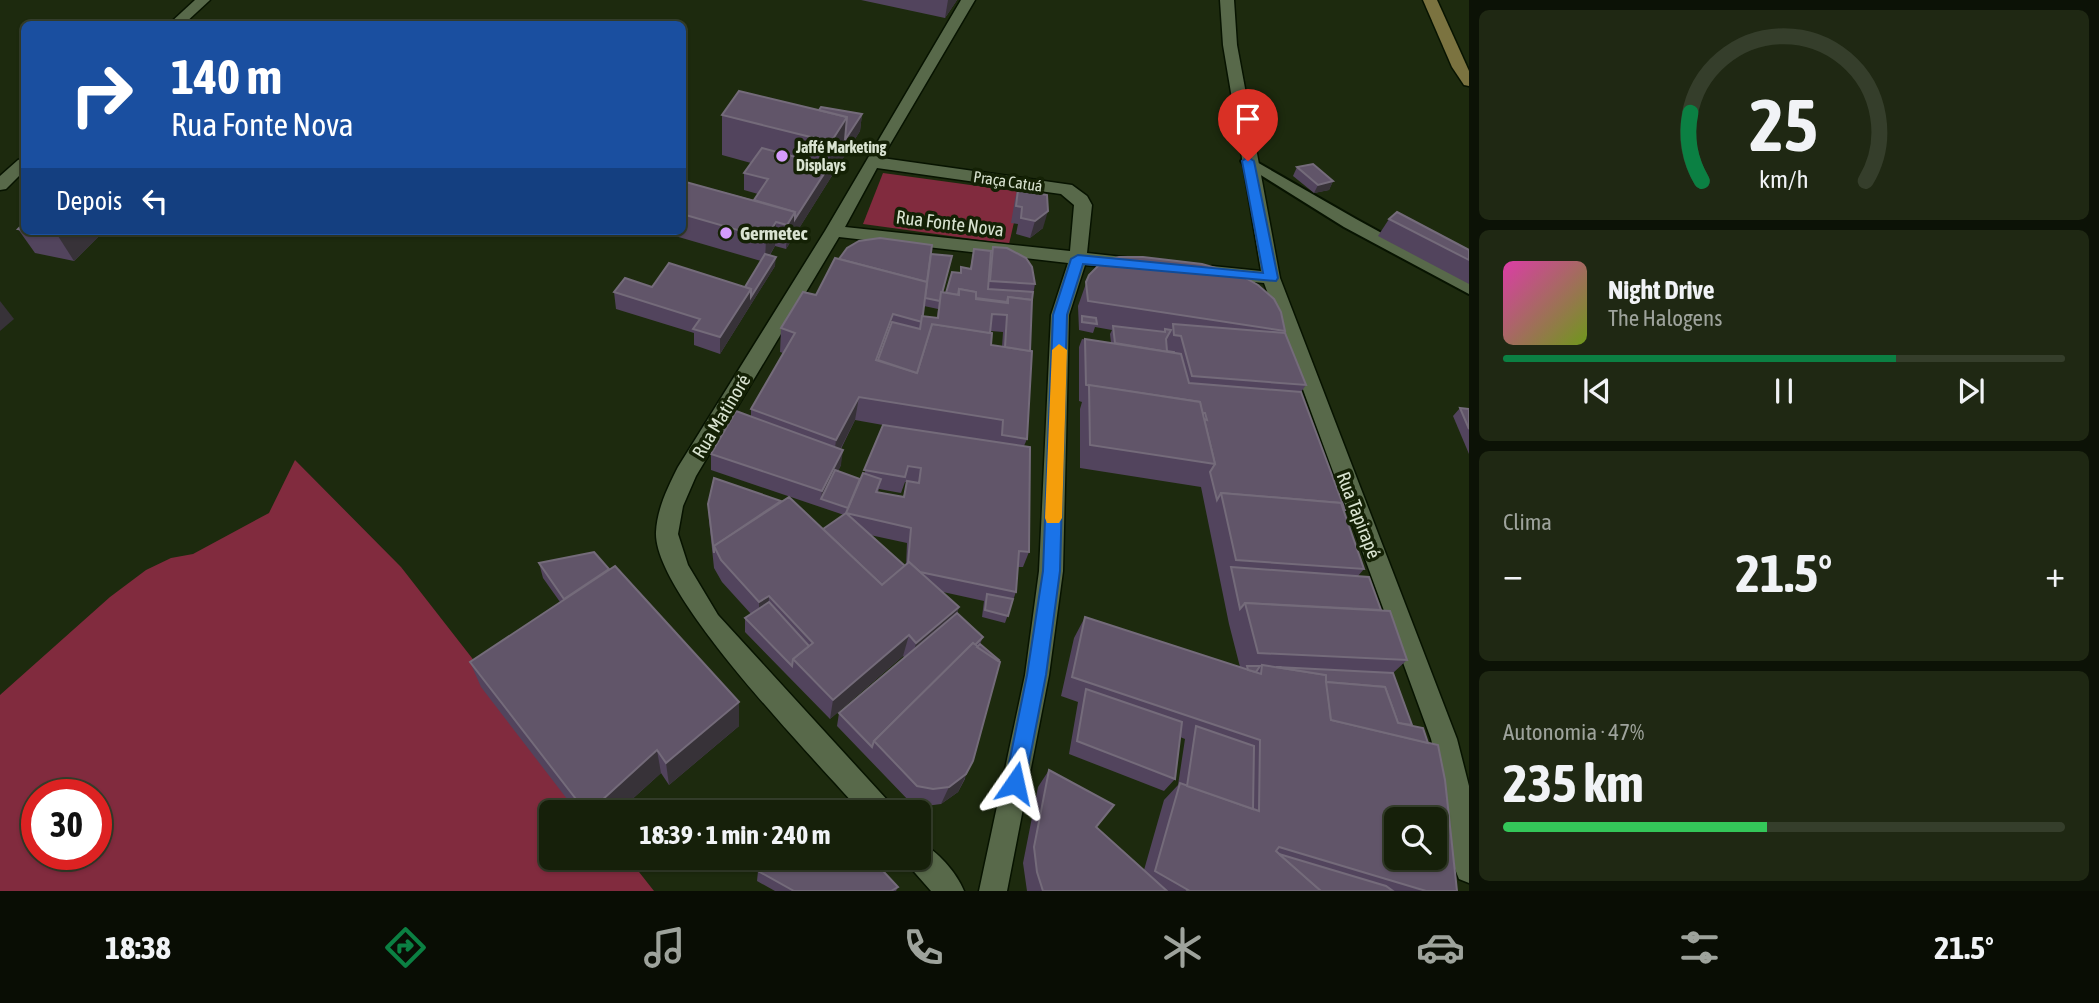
<!DOCTYPE html>
<html lang="pt">
<meta charset="utf-8">
<style>
:root{--surface:#16200a;--page:#1f2813;--text:#f1f3f6;--muted:#9ea39c;--line:#353e2b;--accent:#0b8043}
body{margin:0;font-family:"Asap Condensed",sans-serif;background:var(--page);color:var(--text);height:100vh;display:flex;flex-direction:column;font-size:26px;white-space:nowrap}
*{box-sizing:border-box;margin:0}
p{font-size:23px;color:var(--muted)}
.icon{flex:none;width:38px;height:38px;fill:none;stroke:currentColor;stroke-width:2;stroke-linecap:round;stroke-linejoin:round}
.map{position:relative;flex:1;overflow:hidden}
.side{display:flex;flex-direction:column;gap:10px;padding:10px;background:#0c1206;width:630px}
.side>*{flex:none}
.hud{position:absolute;left:21px;top:21px;width:665px;height:214px;border-radius:10px;box-shadow:0 2px 5px #0004,0 0 0 2px var(--line);background:#1a4fa0;color:#fff;overflow:hidden}
.tools{position:absolute;left:1384px;top:807px;display:grid;gap:14px}
.tools a{display:grid;place-items:center;width:63px;height:63px;border-radius:10px;background:var(--surface);box-shadow:0 2px 5px #0004,0 0 0 2px var(--line);font-size:35px}
.speed{position:absolute;left:21px;top:779px;display:flex;gap:14px;font-size:35px;font-weight:700;text-align:center}
.speed>*{display:grid;place-content:center;width:91px;height:91px;border-radius:50%;background:var(--surface);box-shadow:0 2px 5px #0004,0 0 0 2px var(--line);line-height:1}
.speed .limit{border:10px solid #d22;background:#fff;color:#111}
.pin{position:absolute;display:grid;place-items:center;width:60px;height:60px;color:#fff;margin:-72px -30px;border-radius:50% 50% 50% 0;rotate:-45deg;box-shadow:0 0 7px #0007}
.pin .icon{rotate:45deg}
.me{position:absolute;width:77px;margin:-38px;rotate:11deg;stroke-linejoin:round;filter:drop-shadow(0 0 5px #0008)}
.turn{display:flex;align-items:center;gap:24px;height:147px;padding:0 35px;font-size:32px}
.turn .icon{width:91px;height:91px;stroke-width:2.5}
.turn b{display:block;font-size:49px;line-height:60px}
.then{display:flex;align-items:center;height:66px;padding:0 35px;background:#0003;gap:14px;font-size:26px}
.big{font-size:52px;font-weight:700;line-height:1.1}
.side .tile{flex:1;display:flex;flex-direction:column;justify-content:center;gap:10px;min-width:0;padding:0 24px;border-radius:10px;background:var(--page)}
.side .dial{align-items:center;gap:0}
.dial svg{height:182px;overflow:visible;fill:none;stroke:var(--line);stroke-width:7;stroke-linecap:round;text-anchor:middle}
.dial text{fill:var(--text);stroke:none}
.song{display:flex;align-items:center;gap:21px}
.cover{width:84px;height:84px;border-radius:10px;background:linear-gradient(135deg,hsl(320 70% 55%),hsl(80 70% 35%))}
.played{height:7px;border-radius:4px;background:linear-gradient(90deg,var(--accent) 70%,var(--line) 70%)}
.keys{display:flex;justify-content:space-around;direction:ltr}
.heat{display:flex;justify-content:space-between;align-items:center;font-size:38px;direction:ltr}
.charge{height:10px;border-radius:5px;background:linear-gradient(90deg,#34c759 47%,var(--line) 0)}
.trip{position:absolute;left:539px;top:800px;width:392px;height:70px;border-radius:10px;background:var(--surface);box-shadow:0 2px 5px #0004,0 0 0 2px var(--line);font-weight:700;line-height:70px;text-align:center}
.dock{display:flex;height:112px;justify-content:space-around;align-items:center;background:#090d04;color:var(--muted)}
.dock .icon{width:49px;height:49px}
.dock .current{color:var(--accent)}
.dock b{font-size:32px;color:var(--text)}
main{display:flex;flex:1;min-height:0}
.map>svg:first-child{display:block}
.green{fill:#812b3e;fill-rule:evenodd}
.lines{fill:none;stroke-linecap:round;stroke-linejoin:round}
.lane-casing{stroke:#071300;stroke-width:4}
.street-casing{stroke:#071300;stroke-width:3}
.secondary-casing{stroke:#071300;stroke-width:3}
.lane{fill:#58694a;fill-rule:evenodd}
.street{fill:#58694a;fill-rule:evenodd}
.secondary{fill:#7b7340;fill-rule:evenodd}
.wall{fill:#52445d;fill-rule:evenodd}
.shaded-wall{fill:#373238}
.building{fill:#615569;stroke:#746b7a;stroke-width:2;fill-rule:evenodd}
.route{fill:#1a73e8;stroke:#114b97;stroke-width:2}
.slow{fill:#f59e0b}
.poi-dot{fill:#d49cfb;stroke:#142105;stroke-width:2.5}
.labels{text-anchor:middle;stroke-width:7;stroke-linejoin:round;paint-order:stroke}
.far-poi-label{font-size:16px;font-weight:bold;fill:#d9e3d1;stroke:#142105;text-anchor:start}
.far-street-label{font-size:16px;fill:#d9e3d1;stroke:#142105}
.street-label{font-size:19px;fill:#d9e3d1;stroke:#142105}
.poi-label{font-size:19px;font-weight:bold;fill:#d9e3d1;stroke:#142105;text-anchor:start}
</style>
<main>
<div class="map">
<svg width="1469" height="891" viewBox="0 0 1469 891">
<rect width="100%" height="100%" fill="#1d2a0e"/>
<g class="green">
<polygon points="883,173 1021,192 1009,244 863,224"/>
<path d="M295 460 401 567 592 812H551V858H628L654 891H0V695L110 597 146 570 171 558 193 554 269 513ZM37 794H96V854H37Z"/>
</g>
<g class="lines">
<g class="lane-casing">
<polygon id="lane" points="1248,157 1356,219 1469,281 1469,294 1344,227 1243,164 1241,161 1243,158"/>
</g>
<g class="street-casing">
<g id="street">
<polygon points="195,0 210,0 184,24 169,24"/>
<path d="M961 0H975L882 158 1072 185 1087 196 1092 205 1087 253 1132 258 1141 264 1132 270 1085 265 1069 315 1063 571 1049 675 1007 891H979L1025 675 1039 571 1051 315 1068 263 839 237 696 476 683 506 678 534 688 565 718 615 889 802 893 812H861C816 760 653 595 656 532 657 509 668 487 678 467L825 231ZM877 168 1061 194 1074 205 1070 251 845 227Z"/>
<polygon points="1220,0 1234,0 1237,45 1280,278 1457,739 1469,786 1469,883 1459,879 1455,869 1447,803 1431,739 1264,283 1212,278 1203,272 1212,266 1261,271 1223,45"/>
<polygon points="24,158 24,171 6,189 0,190 0,176 18,160"/>
<path d="M919 842C937 850 957 873 964 891H931L909 866 906 858H919Z"/>
</g>
</g>
<g class="secondary-casing">
<polygon id="secondary" points="1423,0 1437,0 1469,71 1469,86 1464,85 1452,67"/>
</g>
<use href="#lane" class="lane"/>
<use href="#street" class="street"/>
<use href="#secondary" class="secondary"/>
</g>
<g class="wall">
<polygon points="861,0 957,0 945,18"/>
<polygon points="819,110 862,114 860,131 786,249 775,246 770,255 775,266 720,354 694,345 694,333 616,309 614,292 652,287 745,287 761,261 658,231 682,231 682,181 754,200 758,194 744,190 744,173 751,163 722,155 722,115"/>
<polygon points="1297,167 1333,181 1329,190 1314,193 1293,176"/>
<polygon points="1019,182 1030,192 1043,228 1030,238 1016,234 1018,224 1011,223 1015,199"/>
<polygon points="1389,219 1469,250 1469,284 1378,236"/>
<polygon points="24,223 24,231 104,231 74,261 35,253 18,229"/>
<path d="M993 247 1035 284 1032 300 1027 439 1024 446 1029 552 1023 567H1018L1016 592 1005 623 982 617 984 601 943 592 959 607 957 613 983 637 980 644 965 779 958 792 941 804 926 806 911 803 837 726 839 713 905 658 903 656 830 719 745 632V618L751 614 722 582 714 568 709 520 708 504 823 529 844 515 711 470V454L751 417V409L783 353 780 352 781 328 816 295 839 259 931 254 942 293H946L960 273 970 269 974 249 991 255ZM924 306 938 309 937 318 922 316ZM991 331 1003 332 1002 347 991 345ZM855 420 883 425 864 474 860 479 838 471 841 465V449ZM905 482H907L904 497 878 492 879 489 901 493ZM870 535 907 543 906 566H905Z"/>
<polygon points="1089,275 1285,331 1284,333 1306,385 1301,392 1345,510 1344,512 1364,569 1358,576 1381,610 1407,660 1393,673 1457,891 1027,891 1023,863 1038,787 1049,770 1096,827 1144,870 1164,800 1178,785 1185,739 1180,737 1175,779 1164,791 1069,754 1078,702 1061,696 1074,638 1085,617 1240,667 1229,624 1201,487 1080,468 1080,409 1082,402 1079,401 1079,347 1082,339 1111,343 1110,334 1112,330 1095,327 1093,333 1079,330 1078,306"/>
<polygon points="1460,408 1469,409 1469,454 1453,416"/>
<polygon points="539,563 739,726 669,785 661,773 618,812 577,812 481,687 470,662 560,602 543,578"/>
<polygon points="758,871 898,887 896,891 775,891 757,881"/>
</g>
<g class="shaded-wall">
<polygon points="948,0 957,0 945,18"/>
<polygon points="862,114 860,131 786,249 787,225 829,166 831,142 847,117"/>
<polygon points="1333,181 1329,190 1314,193 1318,185"/>
<polygon points="1048,211 1043,228 1030,238 1035,221"/>
<polygon points="776,222 775,246 765,262 766,238"/>
<polygon points="64,231 104,231 74,261 58,236"/>
<polygon points="776,257 775,266 720,354 720,337 751,289"/>
<polygon points="0,301 14,319 0,331"/>
<polygon points="893,314 889,338 878,368 876,360"/>
<polygon points="859,397 855,420 833,463 836,440"/>
<polygon points="843,450 841,465 824,500 821,499 822,491"/>
<polygon points="769,596 768,617 759,623 759,602"/>
<polygon points="959,607 952,628 911,663 916,643"/>
<polygon points="909,635 903,656 830,719 833,700"/>
<polygon points="739,702 739,726 669,785 666,763"/>
<polygon points="657,750 661,773 618,812 589,812"/>
<polygon points="973,761 958,792 941,804 949,787"/>
</g>
<g class="building">
<polygon points="739,91 847,117 831,142 722,115"/>
<polygon points="821,107 862,114 845,140 847,117 819,110"/>
<polygon points="762,148 829,166 795,219 795,212 754,200 768,179 744,173"/>
<polygon points="1313,164 1333,181 1318,185 1297,167"/>
<polygon points="682,181 795,212 787,225 776,222 766,238 682,214"/>
<polygon points="1019,182 1031,185 1030,192 1047,195 1048,211 1035,221 1021,218 1022,207 1016,206"/>
<polygon points="1397,212 1469,250 1469,260 1389,219"/>
<polygon points="24,223 24,230 18,229"/>
<polygon points="30,231 64,231 58,236"/>
<polygon points="880,238 932,245 927,282 839,259 847,248 859,241"/>
<polygon points="993,247 1007,248 1026,258 1032,267 1035,284 990,281"/>
<polygon points="974,249 991,251 988,289 1033,292 1032,300 1008,297 1007,302 976,298 976,292 959,289 958,295 946,293 952,272 961,273 961,267 971,269"/>
<polygon points="765,254 776,257 751,297 751,289 745,287"/>
<polygon points="931,254 952,256 940,301 925,298"/>
<polygon points="1119,257 1143,257 1202,264 1240,275 1258,285 1274,299 1281,312 1285,331 1088,301 1086,282 1089,275 1102,262"/>
<polygon points="835,258 927,282 922,322 893,314 876,360 917,373 932,324 992,333 991,345 1032,351 1027,439 1002,435 1003,420 859,397 836,440 751,409 795,333 781,328 803,292 816,295"/>
<polygon points="669,263 751,289 720,337 693,329 700,319 614,292 625,278 652,287"/>
<polygon points="959,289 976,292 976,299 1008,303 1008,297 1032,300 1030,351 1005,347 1007,315 992,314 990,333 932,324 917,373 878,360 892,322 920,329 922,316 938,318 941,292 959,295"/>
<polygon points="1082,316 1096,318 1097,324 1082,322"/>
<polygon points="1173,324 1285,333 1306,385 1192,376 1181,336 1174,335"/>
<polygon points="1113,326 1165,332 1165,329 1171,330 1166,339 1167,351 1174,352 1174,353 1115,343"/>
<polygon points="1085,339 1181,354 1189,383 1301,392 1345,510 1343,510 1341,503 1221,493 1217,500 1210,472 1215,464 1204,419 1207,420 1205,413 1202,413 1200,402 1086,385"/>
<polygon points="1089,385 1200,402 1215,464 1090,445"/>
<polygon points="1460,408 1469,409 1469,429"/>
<polygon points="736,411 843,450 822,491 711,454"/>
<polygon points="883,425 1030,447 1029,552 1019,551 1016,592 920,572 909,562 908,563 911,528 846,513 905,566 882,585 823,529 846,513 863,473 881,479 876,492 904,497 907,481 919,483 921,468 908,466 905,477 864,470"/>
<polygon points="835,470 860,479 848,508 821,499"/>
<polygon points="714,478 781,501 714,546 714,553 708,504"/>
<polygon points="1221,493 1341,503 1364,569 1236,560"/>
<polygon points="789,497 882,585 909,562 959,607 916,643 909,635 833,700 793,659 813,643 769,596 759,602 721,560 714,546"/>
<polygon points="594,552 609,569 564,599 539,563"/>
<polygon points="615,566 739,702 666,763 657,750 589,812 586,812 470,662"/>
<polygon points="1231,567 1369,577 1381,610 1245,603 1240,609"/>
<polygon points="987,594 1013,599 1008,616 985,610"/>
<polygon points="769,602 809,646 793,659 792,666 745,618"/>
<polygon points="1245,603 1390,611 1407,660 1258,653"/>
<polygon points="957,613 983,637 975,645 973,643 874,741 872,747 839,713"/>
<path d="M1085 617 1261 674 1262 665 1326 675 1331 720 1438 745 1445 780 1457 891H1426L1279 847 1276 851 1321 891H1187L1188 890 1155 871 1180 783 1259 811 1260 740 1072 677ZM1396 819H1435V858H1396Z"/>
<polygon points="973,643 1000,662 973,761 966,774 949,787 933,789 917,786 874,741"/>
<polygon points="980,644 999,660 998,661 977,647"/>
<polygon points="1247,666 1260,666 1256,672 1248,670"/>
<polygon points="1276,667 1393,673 1412,725 1398,723 1385,687 1326,682 1326,675"/>
<polygon points="1326,682 1385,687 1398,723 1423,728 1428,743 1331,720"/>
<polygon points="1086,689 1182,722 1175,779 1077,741"/>
<polygon points="1196,726 1254,746 1253,809 1187,786"/>
<polygon points="1049,770 1114,805 1096,827 1167,891 1043,891 1037,872 1034,847"/>
<polygon points="1279,854 1386,886 1393,891 1321,891"/>
<polygon points="773,858 871,858 898,887 891,891 794,891 758,871"/>
</g>
<polygon class="route" points="1248,157 1254,161 1278,278 1276,281 1083,264 1067,315 1060,571 1046,675 1025,783 1022,790 1015,793 1008,790 1005,783 1027,675 1043,571 1053,315 1071,259 1078,255 1263,273 1242,161"/>
<polygon class="slow" points="1059,344 1067,350 1062,518 1059,523 1047,523 1045,518 1052,350"/>
<g class="poi-dot">
<circle cx="782" cy="156" r="7"/>
<circle cx="726" cy="233" r="7"/>
</g>
<g class="labels">
<g class="far-poi-label">
<text x="796" y="153">Jaffé Marketing<tspan x="796" dy="18">Displays</tspan></text>
</g>
<g class="far-street-label">
<text transform="translate(1008 181) rotate(8)" y="6">Praça Catuá</text>
</g>
<g class="street-label">
<text transform="translate(950 223) rotate(7)" y="7">Rua Fonte Nova</text>
<text transform="translate(721 416) rotate(-59)" y="7">Rua Matinoré</text>
<text transform="translate(1359 515) rotate(69)" y="7">Rua Tapirapé</text>
</g>
<g class="poi-label">
<text x="740" y="240">Germetec</text>
</g>
</g>
</svg>
<div class="tools">
<a><svg class="icon" aria-label="search" viewBox="0 0 24 24"><circle cx="10" cy="10" r="6"/><path d="M15 15l6 6"/></svg></a>
</div>
<div class="speed"><div class="limit">30</div></div>
<div class="pin" style="left:1248px;top:161px;background:#d93025"><svg class="icon" aria-label="arrive" viewBox="0 0 24 24"><path d="M6 21V4h12l-3 4 3 4H6"/></svg></div>
<svg class="me" style="left:1015px;top:783px" viewBox="-20 -20 40 40"><path d="M0-17L14 15 0 8-14 15z" fill="#1a73e8" stroke="#fff" stroke-width="4"/></svg>
<div class="trip">18:39 · 1 min · 240 m</div>
<div class="hud">
<div class="turn"><svg class="icon" aria-label="right" viewBox="0 0 24 24"><path d="M7 20v-9h11M14 6l5 5-5 5"/></svg><div><b>140 m</b>Rua Fonte Nova</div></div>
<div class="then">Depois<svg class="icon" aria-label="left" viewBox="0 0 24 24"><path d="M17 20v-9H6M10 6l-5 5 5 5"/></svg></div>
</div>
</div>
<section class="side">
<div class="tile dial"><svg viewBox="0 0 100 80">
<path d="M14 69A42 42 0 1 1 86 69"/>
<path d="M14 69A42 42 0 0 1 9 39" stroke="#0b8043"/>
<text x="50" y="56" font-size="32" font-weight="700">25</text>
<text x="50" y="72" font-size="11">km/h</text>
</svg></div>
<div class="tile">
<div class="song"><i class="cover"></i><div><b>Night Drive</b><p>The Halogens</p></div></div>
<div class="played"></div>
<div class="keys"><svg class="icon" aria-label="previous" viewBox="0 0 24 24"><path d="M18 5L8 12l10 7zM5 5v14"/></svg><svg class="icon" aria-label="pause" viewBox="0 0 24 24"><path d="M8 5v14M16 5v14"/></svg><svg class="icon" aria-label="next" viewBox="0 0 24 24"><path d="M6 5l10 7-10 7zM19 5v14"/></svg></div>
</div>
<div class="tile"><p>Clima</p>
<div class="heat"><a>−</a><b class="big">21.5°</b><a>+</a></div>
</div>
<div class="tile"><p>Autonomia · 47%</p><b class="big">235 km</b><div class="charge"></div></div>
</section>
</main>
<nav class="dock">
<b>18:38</b>
<svg class="icon current" aria-label="directions" viewBox="0 0 24 24"><path d="M12 3l9 9-9 9-9-9zM9 14v-3h6M13 9l2 2-2 2"/></svg>
<svg class="icon" aria-label="music" viewBox="0 0 24 24"><path d="M9 18V5l10-2v13"/><circle cx="6" cy="18" r="3"/><circle cx="16" cy="16" r="3"/></svg>
<svg class="icon" aria-label="phone" viewBox="0 0 24 24"><path d="M5 4h4l2 5-3 2q2 4 5 5l2-3 5 2v4C11 20 4 13 5 4z"/></svg>
<svg class="icon" aria-label="climate" viewBox="0 0 24 24"><path d="M12 3v18M4 7l16 10M4 17L20 7"/></svg>
<svg class="icon" aria-label="car" viewBox="0 0 24 24"><path d="M5 17H2v-5l4-1 3-4h7l3 4 3 1v5h-3M9 17h6M6 11h13"/><circle cx="7" cy="17" r="2"/><circle cx="17" cy="17" r="2"/></svg>
<svg class="icon" aria-label="filters" viewBox="0 0 24 24"><path d="M4 7h16M4 17h16"/><circle cx="9" cy="7" r="2"/><circle cx="15" cy="17" r="2"/></svg>
<b>21.5°</b>
</nav>
